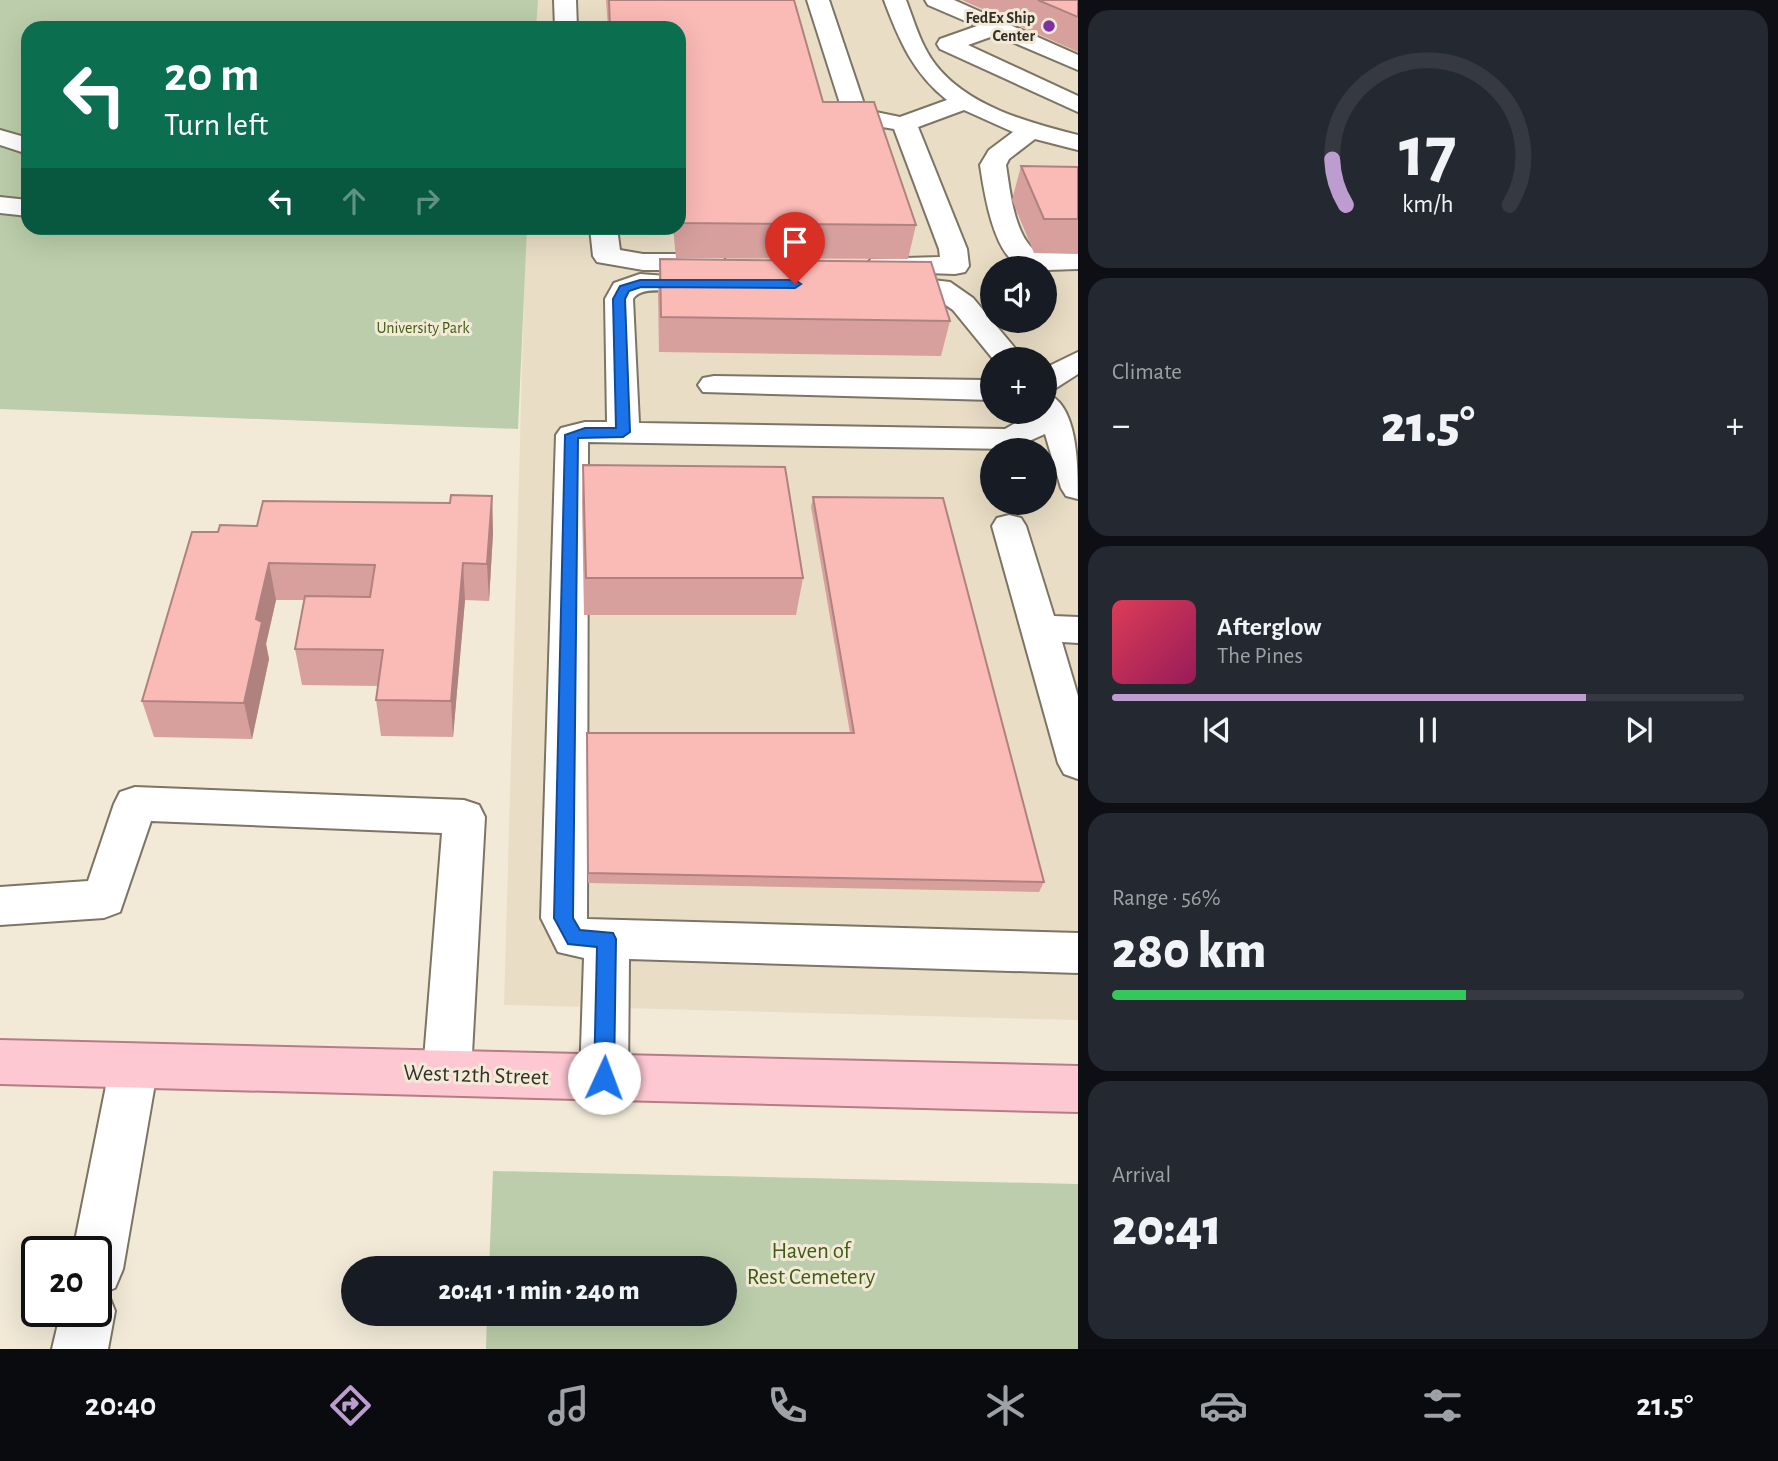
<!DOCTYPE html>
<meta charset="utf-8">
<style>
:root{--surface:#171b24;--page:#242831;--text:#f1f3f6;--muted:#9ea1a6;--line:#363941;--accent:#bd9cd0}
body{margin:0;font-family:"Alegreya Sans",sans-serif;background:var(--page);color:var(--text);height:100vh;display:flex;flex-direction:column;font-size:26px;white-space:nowrap}
*{box-sizing:border-box;margin:0}
p{font-size:23px;color:var(--muted)}
.icon{flex:none;width:38px;height:38px;fill:none;stroke:currentColor;stroke-width:2;stroke-linecap:round;stroke-linejoin:round}
.map{position:relative;flex:1;overflow:hidden}
.sheet{display:flex;flex-direction:column;gap:10px;padding:10px;background:#0d0f14;width:700px}
.sheet>*{flex:none}
.guide{position:absolute;left:21px;top:21px;width:665px;height:214px;border-radius:21px;box-shadow:0 7px 28px #0002;background:#0b6e4f;color:#fff;overflow:hidden}
.fabs{position:absolute;left:980px;top:256px;display:grid;gap:14px}
.fabs a{display:grid;place-items:center;width:77px;height:77px;border-radius:50%;background:var(--surface);box-shadow:0 7px 28px #0002;font-size:35px}
.speed{position:absolute;left:21px;top:1236px;display:flex;gap:14px;font-size:35px;font-weight:700;text-align:center}
.speed>*{display:grid;place-content:center;width:91px;height:91px;border-radius:50%;background:var(--surface);box-shadow:0 7px 28px #0002;line-height:1}
.speed .limit{border:4px solid #111;border-radius:10px;background:#fff;color:#111}
.pin{position:absolute;display:grid;place-items:center;width:60px;height:60px;color:#fff;margin:-72px -30px;border-radius:50% 50% 50% 0;rotate:-45deg;box-shadow:0 0 7px #0007}
.pin .icon{rotate:45deg}
.me{position:absolute;width:77px;margin:-38px;rotate:2deg;stroke-linejoin:round;filter:drop-shadow(0 0 5px #0008)}
.turn{display:flex;align-items:center;gap:24px;height:147px;padding:0 28px;font-size:32px}
.turn .icon{width:91px;height:91px;stroke-width:2.5}
.turn b{display:block;font-size:49px;line-height:60px}
.lanes{display:flex;align-items:center;height:66px;padding:0 28px;background:#0003;justify-content:center;gap:35px;direction:ltr}
.lanes .off{opacity:.35}
.big{font-size:52px;font-weight:800;line-height:1.1}
.sheet .tile{flex:1;display:flex;flex-direction:column;justify-content:center;gap:10px;min-width:0;padding:0 24px;border-radius:21px;background:var(--page)}
.sheet .dial{align-items:center;gap:0}
.dial svg{height:182px;overflow:visible;fill:none;stroke:var(--line);stroke-width:7;stroke-linecap:round;text-anchor:middle}
.dial text{fill:var(--text);stroke:none}
.song{display:flex;align-items:center;gap:21px}
.cover{width:84px;height:84px;border-radius:10px;background:linear-gradient(135deg,hsl(350 70% 55%),hsl(330 70% 35%))}
.played{height:7px;border-radius:4px;background:linear-gradient(90deg,var(--accent) 75%,var(--line) 75%)}
.keys{display:flex;justify-content:space-around;direction:ltr}
.heat{display:flex;justify-content:space-between;align-items:center;font-size:38px;direction:ltr}
.charge{height:10px;border-radius:5px;background:linear-gradient(90deg,#34c759 56%,var(--line) 0)}
.trip{position:absolute;left:341px;top:1256px;width:396px;height:70px;border-radius:35px;background:var(--surface);box-shadow:0 7px 28px #0002;font-weight:800;line-height:70px;text-align:center}
.tabs{display:flex;height:112px;justify-content:space-around;align-items:center;background:#090b0e;color:var(--muted)}
.tabs .icon{width:49px;height:49px}
.tabs .active{color:var(--accent)}
.tabs b{font-size:32px;color:var(--text)}
main{display:flex;flex:1;min-height:0}
.map>svg:first-child{display:block}
.built{fill:#e9ddc5;fill-rule:evenodd}
.green{fill:#bbcdaa}
.lines{fill:none;stroke-linecap:round;stroke-linejoin:round}
.minor-casing{stroke:#7c7464;stroke-width:4}
.major-casing{stroke:#b77b84;stroke-width:4}
.minor{fill:#fff;fill-rule:evenodd}
.major{fill:#fec8d3;fill-rule:evenodd}
.wall{fill:#d7a09d}
.shaded-wall{fill:#af827f}
.building{fill:#fabab6;stroke:#af827f;stroke-width:2}
.route{fill:#1a73e8;stroke:#114b97;stroke-width:2}
.poi-dot{fill:#7e31a2;stroke:#f2ead7;stroke-width:2.5}
.labels{text-anchor:middle;stroke-width:6;stroke-linejoin:round;paint-order:stroke}
.far-poi-label{font-size:16px;font-weight:bold;fill:#333029;stroke:#f2ead7;text-anchor:end}
.far-park-label{font-size:16px;fill:#3f5c12;stroke:#f2ead7}
.near-street-label{font-size:23px;fill:#333029;stroke:#f2ead7}
.near-park-label{font-size:23px;fill:#3f5c12;stroke:#f2ead7}
</style>
<main>
<div class="map">
<svg width="1078" height="1349" viewBox="0 0 1078 1349">
<rect width="100%" height="100%" fill="#f2ead7"/>
<path class="built" d="M533 0H1078V1020L504 1005 526 228H679V28H532ZM992 268H1045V320H992ZM992 359H1045V411H992ZM992 450H1045V502H992Z"/>
<g class="green">
<polygon points="0,0 538,0 536,28 28,28 28,228 527,228 518,429 0,409"/>
<polygon points="493,1171 1078,1184 1078,1349 486,1349 487,1314 724,1314 724,1269 489,1269"/>
</g>
<g class="lines">
<g class="minor-casing">
<g id="minor">
<polygon points="554,0 576,0 577,28 555,28"/>
<path d="M807 0H829L866 110 900 117 947 100C913 73 899 40 884 0H906C914 21 921 46 935 64 967 106 1029 123 1078 135V150L1035 139 1009 159 1006 165C1010 190 1014 237 1037 252L1078 253V269C1058 269 1037 273 1019 265 993 253 984 191 980 165L989 150 1013 132 964 110 918 127 967 249 969 266 965 272 955 274 871 271 867 265 871 259 940 257 939 249 894 129 847 121 844 116Z"/>
<polygon points="925,0 954,0 1078,55 1078,70 996,35 968,45 1078,96 1078,112 940,49 937,44 940,39 977,26 928,5"/>
<polygon points="0,130 28,138 28,154 0,145"/>
<polygon points="0,197 28,200 28,216 0,213"/>
<polygon points="590,228 617,228 620,250 643,254 712,254 722,256 726,262 722,268 712,270 643,270 597,262 593,256"/>
<path d="M640 274 693 278 697 284 693 290C677 294 642 284 633 299L639 423 1005 429 1036 411H1045V393C1078 403 1078 465 1078 499L1066 496 1061 488 1045 434 1011 449 588 442 587 919 1078 933V973L629 959 628 1078 621 1094 604 1101 587 1094 580 1078 584 958 558 952 541 918 556 435 561 428 585 422H607L605 299 614 283Z"/>
<polygon points="897,276 950,282 973,298 1024,359 993,359 953,310 933,296 887,291 883,285 887,279"/>
<polygon points="1078,352 1078,374 1056,388 1045,390 1045,368"/>
<polygon points="714,376 984,380 992,382 992,400 703,392 698,385 703,378"/>
<polygon points="1009,515 1021,518 1026,526 1054,616 1078,617 1078,643 1062,642 1078,696 1078,779 1064,774 1058,763 992,526 997,518"/>
<polygon points="135,787 464,800 479,805 485,817 471,1072 464,1088 447,1094 430,1088 423,1072 442,833 151,821 120,912 104,918 0,925 0,887 88,881 114,804 120,792"/>
<polygon points="134,1044 151,1050 158,1066 123,1269 115,1288 107,1291 115,1311 108,1349 52,1349 61,1311 96,1311 96,1251 73,1251 110,1066 117,1050"/>
</g>
</g>
<g class="major-casing">
<polygon id="major" points="0,1040 1078,1066 1078,1112 0,1084"/>
</g>
<use href="#minor" class="minor"/>
<use href="#major" class="major"/>
</g>
<g class="wall">
<polygon points="606,0 794,0 823,102 916,225 908,259 676,258 673,228 679,228 679,28 608,28"/>
<polygon points="962,0 1078,0 1078,52"/>
<polygon points="1021,166 1078,167 1078,254 1034,253 1012,200"/>
<polygon points="660,259 950,321 941,356 659,352 658,294"/>
<polygon points="583,465 803,578 796,615 584,615 582,502"/>
<polygon points="492,496 493,533 489,601 465,600 453,737 381,736 376,700 378,686 302,685 295,649 304,600 276,600 266,644 269,659 252,739 154,737 142,701 218,532 257,526 450,503"/>
<polygon points="813,497 1044,882 1039,892 588,883 587,743 850,733 811,507"/>
</g>
<g class="shaded-wall">
<polygon points="492,496 493,533 489,601 487,564"/>
<polygon points="269,563 276,600 266,644 269,659 252,739 244,703 256,619"/>
<polygon points="463,563 465,600 453,737 451,701"/>
</g>
<g class="building">
<polygon points="609,0 794,0 823,102 874,102 916,225 679,223 679,28 610,28"/>
<polygon points="1038,0 1078,0 1078,17"/>
<polygon points="1021,166 1078,167 1078,219 1044,219"/>
<polygon points="660,259 931,262 950,321 661,317"/>
<polygon points="583,465 785,467 803,578 586,578"/>
<polygon points="451,495 492,496 487,564 463,563 451,701 376,700 383,650 295,649 305,596 370,597 375,565 269,563 256,619 262,622 244,703 142,701 192,532 218,532 220,525 257,526 263,501 450,503"/>
<polygon points="813,497 943,498 1044,882 588,873 587,733 854,733"/>
</g>
<polygon class="route" points="640,280 795,280 801,284 795,288 641,287 629,291 625,299 630,432 623,437 578,438 573,918 580,930 613,933 616,939 614,1078 611,1085 604,1087 597,1085 594,1078 597,947 568,944 554,918 565,435 585,428 616,428 613,299 620,286"/>
<circle class="poi-dot" cx="1049" cy="26" r="7"/>
<g class="labels">
<g class="far-poi-label">
<text x="1035" y="23">FedEx Ship<tspan x="1035" dy="18">Center</tspan></text>
</g>
<g class="far-park-label">
<text x="423" y="333">University Park</text>
</g>
<g class="near-street-label">
<text transform="translate(476 1074) rotate(2)" y="8">West 12th Street</text>
</g>
<g class="near-park-label">
<text x="811" y="1258">Haven of<tspan x="811" dy="26">Rest Cemetery</tspan></text>
</g>
</g>
</svg>
<div class="fabs">
<a><svg class="icon" aria-label="sound" viewBox="0 0 24 24"><path d="M4 9h4l5-4v14l-5-4H4zM17 9q2 3 0 6"/></svg></a>
<a>+</a>
<a>−</a>
</div>
<div class="speed"><div class="limit">20</div></div>
<div class="pin" style="left:795px;top:284px;background:#d93025"><svg class="icon" aria-label="arrive" viewBox="0 0 24 24"><path d="M6 21V4h12l-3 4 3 4H6"/></svg></div>
<svg class="me" style="left:604px;top:1078px" viewBox="-20 -20 40 40"><circle r="19" fill="#fff"/><path d="M0-13L10 11 0 6-10 11z" fill="#1a73e8"/></svg>
<div class="trip">20:41 · 1 min · 240 m</div>
<div class="guide">
<div class="turn"><svg class="icon" aria-label="left" viewBox="0 0 24 24"><path d="M17 20v-9H6M10 6l-5 5 5 5"/></svg><div><b>20 m</b>Turn left</div></div>
<div class="lanes"><svg class="icon" aria-label="left" viewBox="0 0 24 24"><path d="M17 20v-9H6M10 6l-5 5 5 5"/></svg><svg class="icon off" aria-label="ahead" viewBox="0 0 24 24"><path d="M12 20V5M6 11l6-6 6 6"/></svg><svg class="icon off" aria-label="right" viewBox="0 0 24 24"><path d="M7 20v-9h11M14 6l5 5-5 5"/></svg></div>
</div>
</div>
<section class="sheet">
<div class="tile dial"><svg viewBox="0 0 100 80">
<path d="M14 69A42 42 0 1 1 86 69"/>
<path d="M14 69A42 42 0 0 1 8 49" stroke="#bd9cd0"/>
<text x="50" y="56" font-size="32" font-weight="700">17</text>
<text x="50" y="72" font-size="11">km/h</text>
</svg></div>
<div class="tile"><p>Climate</p>
<div class="heat"><a>−</a><b class="big">21.5°</b><a>+</a></div>
</div>
<div class="tile">
<div class="song"><i class="cover"></i><div><b>Afterglow</b><p>The Pines</p></div></div>
<div class="played"></div>
<div class="keys"><svg class="icon" aria-label="previous" viewBox="0 0 24 24"><path d="M18 5L8 12l10 7zM5 5v14"/></svg><svg class="icon" aria-label="pause" viewBox="0 0 24 24"><path d="M8 5v14M16 5v14"/></svg><svg class="icon" aria-label="next" viewBox="0 0 24 24"><path d="M6 5l10 7-10 7zM19 5v14"/></svg></div>
</div>
<div class="tile"><p>Range · 56%</p><b class="big">280 km</b><div class="charge"></div></div>
<div class="tile"><p>Arrival</p><b class="big">20:41</b></div>
</section>
</main>
<nav class="tabs">
<b>20:40</b>
<svg class="icon active" aria-label="directions" viewBox="0 0 24 24"><path d="M12 3l9 9-9 9-9-9zM9 14v-3h6M13 9l2 2-2 2"/></svg>
<svg class="icon" aria-label="music" viewBox="0 0 24 24"><path d="M9 18V5l10-2v13"/><circle cx="6" cy="18" r="3"/><circle cx="16" cy="16" r="3"/></svg>
<svg class="icon" aria-label="phone" viewBox="0 0 24 24"><path d="M5 4h4l2 5-3 2q2 4 5 5l2-3 5 2v4C11 20 4 13 5 4z"/></svg>
<svg class="icon" aria-label="climate" viewBox="0 0 24 24"><path d="M12 3v18M4 7l16 10M4 17L20 7"/></svg>
<svg class="icon" aria-label="car" viewBox="0 0 24 24"><path d="M5 17H2v-5l4-1 3-4h7l3 4 3 1v5h-3M9 17h6M6 11h13"/><circle cx="7" cy="17" r="2"/><circle cx="17" cy="17" r="2"/></svg>
<svg class="icon" aria-label="filters" viewBox="0 0 24 24"><path d="M4 7h16M4 17h16"/><circle cx="9" cy="7" r="2"/><circle cx="15" cy="17" r="2"/></svg>
<b>21.5°</b>
</nav>
